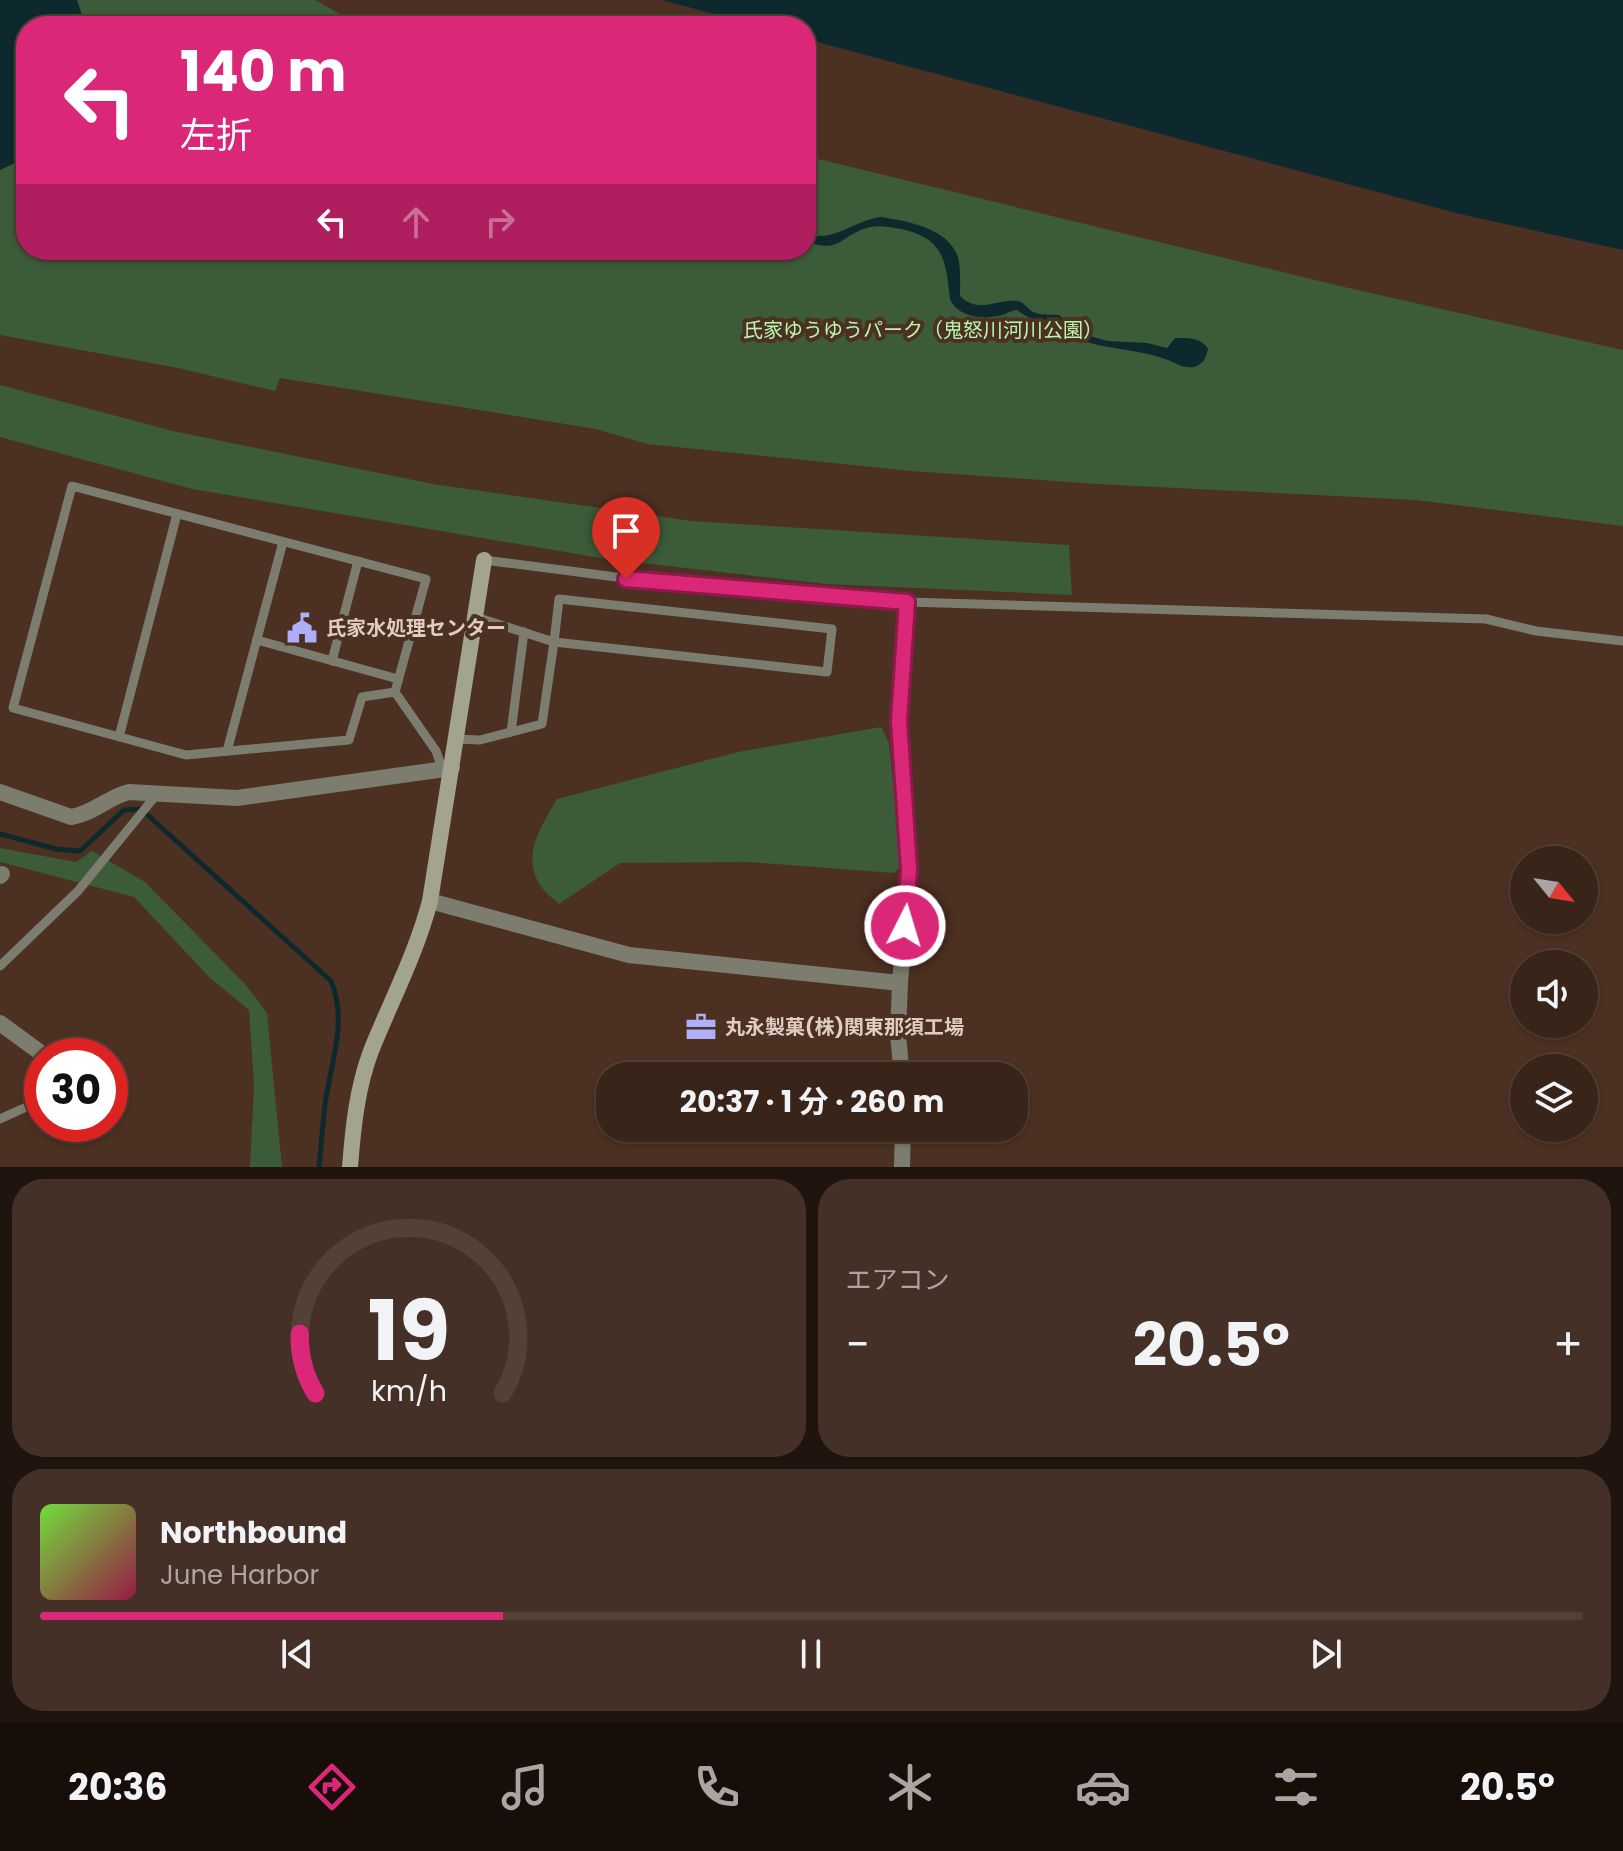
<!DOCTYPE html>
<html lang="ja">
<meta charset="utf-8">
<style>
:root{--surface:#392419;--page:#443026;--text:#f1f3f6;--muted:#aba4a2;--line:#534138;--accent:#db2777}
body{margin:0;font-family:Poppins,"Noto Sans JP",sans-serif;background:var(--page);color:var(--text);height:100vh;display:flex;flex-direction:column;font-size:30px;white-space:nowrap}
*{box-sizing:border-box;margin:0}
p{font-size:26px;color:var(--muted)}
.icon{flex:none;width:44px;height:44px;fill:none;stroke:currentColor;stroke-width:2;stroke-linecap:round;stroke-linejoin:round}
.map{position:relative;height:1167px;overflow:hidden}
.side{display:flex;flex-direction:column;gap:12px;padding:12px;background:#1f140e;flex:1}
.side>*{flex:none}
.banner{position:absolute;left:16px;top:16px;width:800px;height:244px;border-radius:32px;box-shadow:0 2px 6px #0004,0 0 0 2px var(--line);background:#db2777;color:#fff;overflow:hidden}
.needle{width:52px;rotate:120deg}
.tools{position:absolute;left:1510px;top:846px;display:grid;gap:16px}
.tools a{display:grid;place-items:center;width:88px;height:88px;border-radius:50%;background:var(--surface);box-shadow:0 2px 6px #0004,0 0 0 2px var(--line);font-size:40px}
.speed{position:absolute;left:24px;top:1038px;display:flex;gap:16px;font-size:40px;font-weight:700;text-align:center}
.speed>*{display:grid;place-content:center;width:104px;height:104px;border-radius:50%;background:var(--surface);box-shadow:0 2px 6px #0004,0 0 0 2px var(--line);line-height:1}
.speed .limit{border:12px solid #d22;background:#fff;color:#111}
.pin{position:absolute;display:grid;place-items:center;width:68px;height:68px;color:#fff;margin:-82px -34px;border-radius:50% 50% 50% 0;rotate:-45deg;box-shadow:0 0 8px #0007}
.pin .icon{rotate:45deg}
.me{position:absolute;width:88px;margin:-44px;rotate:5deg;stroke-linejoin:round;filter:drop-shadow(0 0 6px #0008)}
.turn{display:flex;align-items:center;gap:28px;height:168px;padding:0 32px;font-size:36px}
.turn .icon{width:104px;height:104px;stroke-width:2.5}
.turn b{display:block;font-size:56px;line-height:68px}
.lanes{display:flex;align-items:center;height:76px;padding:0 32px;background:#0003;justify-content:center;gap:40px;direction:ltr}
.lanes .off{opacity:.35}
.big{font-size:60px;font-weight:700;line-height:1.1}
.side .tile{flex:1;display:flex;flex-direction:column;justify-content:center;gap:12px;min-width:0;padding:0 28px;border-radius:32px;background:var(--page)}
.side .dial{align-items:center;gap:0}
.dial svg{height:208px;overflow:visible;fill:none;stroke:var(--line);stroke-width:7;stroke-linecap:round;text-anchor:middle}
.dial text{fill:var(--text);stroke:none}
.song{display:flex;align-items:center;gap:24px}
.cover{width:96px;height:96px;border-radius:12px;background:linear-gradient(135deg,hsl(100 70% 55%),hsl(340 70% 35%))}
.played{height:8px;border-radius:4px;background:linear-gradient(90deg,var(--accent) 30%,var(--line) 30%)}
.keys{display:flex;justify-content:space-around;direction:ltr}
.heat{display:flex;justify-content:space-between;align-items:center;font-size:44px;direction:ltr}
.side .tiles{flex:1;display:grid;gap:12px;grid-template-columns:1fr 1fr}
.tile:last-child{grid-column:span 2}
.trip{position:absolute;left:596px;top:1062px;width:432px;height:80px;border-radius:32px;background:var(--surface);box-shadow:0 2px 6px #0004,0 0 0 2px var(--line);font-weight:700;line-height:80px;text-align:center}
.dock{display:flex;height:128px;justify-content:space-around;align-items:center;background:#170e0a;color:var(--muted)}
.dock .icon{width:56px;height:56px}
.dock .selected{color:var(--accent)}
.dock b{font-size:36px;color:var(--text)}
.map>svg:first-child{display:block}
.green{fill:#3b5b39}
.water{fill:#0e292e}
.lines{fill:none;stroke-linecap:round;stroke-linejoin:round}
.stream{stroke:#0e292e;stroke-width:5}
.lane{stroke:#7c7d6f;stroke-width:9}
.street{stroke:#7c7d6f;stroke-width:16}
.secondary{stroke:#a3a48d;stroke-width:16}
.route-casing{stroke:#8e194d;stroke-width:20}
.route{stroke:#db2777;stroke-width:14}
.labels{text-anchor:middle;stroke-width:8;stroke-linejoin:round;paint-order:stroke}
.park-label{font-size:20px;fill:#b6f8b0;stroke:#4c3021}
.poi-label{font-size:20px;font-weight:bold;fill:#dfcdc4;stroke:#4c3021;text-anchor:start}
</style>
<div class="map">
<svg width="1623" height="1167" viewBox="0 0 1623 1167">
<rect width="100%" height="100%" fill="#4c3021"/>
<g class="green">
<polygon points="0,0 315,0 361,26 26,26 26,250 806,250 806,156 1344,287 1623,350 1623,526 1416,500 1097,484 911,471 647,444 596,429 280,378 275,391 178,368 0,335"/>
<polygon points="0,385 173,431 433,484 692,521 1069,545 1072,595 826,584 607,559 192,489 0,437"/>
<path d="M881 727 889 743 902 866 893 873 748 862 620 863 559 904C553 898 544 892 540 885 521 855 542 825 557 799L738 752Z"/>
<polygon points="0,848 76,862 92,851 145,882 245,984 267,1013 282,1167 250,1167 254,1085 249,1010 210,978 134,897 0,862"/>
</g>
<g class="water">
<polygon points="0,0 77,0 83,18 91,26 26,26 26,158 0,170"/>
<polygon points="662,0 1623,0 1623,250 1460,214 806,39 806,26 759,26"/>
<path d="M881 217C907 221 948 228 958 257 961 269 960 284 960 296 980 315 996 298 1017 301 1024 302 1027 308 1033 312 1041 316 1050 314 1059 315L1075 331 1093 337 1108 341 1147 343 1167 348 1175 338C1188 338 1201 337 1208 349 1206 358 1203 365 1194 367 1182 369 1175 362 1165 359 1135 348 1103 350 1074 337 1066 334 1063 327 1056 321 1040 320 1031 321 1017 310 1009 311 1005 315 998 316 981 320 957 316 950 299 946 261 944 238 901 229 891 227 880 225 870 227 839 235 841 255 806 241V233C833 244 854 220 881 217Z"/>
</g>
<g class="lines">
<path class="stream" d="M0 834 56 849 80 851 124 810 141 809 331 981C348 1021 331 1062 325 1104 323 1125 321 1146 319 1167"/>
<g class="lane">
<polyline points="484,560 655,582 907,602 1486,619 1536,631 1623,641"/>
<polyline points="257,640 398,679"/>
<polyline points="332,661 358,561"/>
<polyline points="395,692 362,697 349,740 186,755 13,708 72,486 426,579 395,692 436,751 442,768"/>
<polyline points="511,732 524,632"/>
<polyline points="119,737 177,514"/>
<polyline points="455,739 480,740 542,724 554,642 827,672 832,629 559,599 554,642 476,617"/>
<polyline points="227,751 283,542"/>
<polyline points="0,966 78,891 157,794"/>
<polyline points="0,1119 42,1100"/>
</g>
<g class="street">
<path d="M0 792 71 817C93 814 108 797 129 792L237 798 452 768"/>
<polyline points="0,876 2,874"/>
<polyline points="430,901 629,955 900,983 898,1035 902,1076"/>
<polyline points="900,983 909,869 899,721 907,602"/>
<polyline points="0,1023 45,1056"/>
<polyline points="902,1167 903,1128"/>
</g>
<path class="secondary" d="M350 1167C353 1128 357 1088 371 1051 391 1001 416 954 430 901L484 560"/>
</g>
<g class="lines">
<g class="route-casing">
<polyline id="route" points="626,579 907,602 899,721 909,869 905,926"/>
</g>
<use href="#route" class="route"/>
</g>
<defs>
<g id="civic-bare" transform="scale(2.4)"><path d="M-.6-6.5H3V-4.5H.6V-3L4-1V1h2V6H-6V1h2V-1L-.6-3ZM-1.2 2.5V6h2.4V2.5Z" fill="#aeaefa" stroke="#4c3021" stroke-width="2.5" paint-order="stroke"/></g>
<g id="office-bare" transform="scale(2.4)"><path d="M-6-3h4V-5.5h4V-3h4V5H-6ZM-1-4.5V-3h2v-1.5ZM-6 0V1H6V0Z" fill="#aeaefa" stroke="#4c3021" stroke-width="2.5" paint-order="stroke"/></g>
</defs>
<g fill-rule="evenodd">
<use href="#civic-bare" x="302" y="628"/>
<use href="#office-bare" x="701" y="1027"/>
</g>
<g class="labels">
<g class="park-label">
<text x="923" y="337">氏家ゆうゆうパーク（鬼怒川河川公園）</text>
</g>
<g class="poi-label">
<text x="326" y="635">氏家水処理センター</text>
<text x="725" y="1034">丸永製菓(株)関東那須工場</text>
</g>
</g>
</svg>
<div class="tools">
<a><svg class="needle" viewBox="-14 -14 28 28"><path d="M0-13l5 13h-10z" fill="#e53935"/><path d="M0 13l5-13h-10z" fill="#aba4a2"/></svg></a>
<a><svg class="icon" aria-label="sound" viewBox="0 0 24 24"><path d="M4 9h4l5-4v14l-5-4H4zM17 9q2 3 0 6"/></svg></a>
<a><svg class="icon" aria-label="layers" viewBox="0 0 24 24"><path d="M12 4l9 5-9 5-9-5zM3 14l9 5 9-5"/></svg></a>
</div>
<div class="speed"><div class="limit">30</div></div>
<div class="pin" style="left:626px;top:579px;background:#d93025"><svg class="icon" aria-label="arrive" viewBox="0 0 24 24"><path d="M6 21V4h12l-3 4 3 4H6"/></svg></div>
<svg class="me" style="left:905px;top:926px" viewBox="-20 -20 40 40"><circle r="17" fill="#db2777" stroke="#fff" stroke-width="3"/><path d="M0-11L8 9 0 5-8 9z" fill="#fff"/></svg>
<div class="trip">20:37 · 1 分 · 260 m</div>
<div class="banner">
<div class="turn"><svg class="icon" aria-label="left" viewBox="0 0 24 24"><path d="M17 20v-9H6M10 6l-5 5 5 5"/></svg><div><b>140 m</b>左折</div></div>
<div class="lanes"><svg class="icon" aria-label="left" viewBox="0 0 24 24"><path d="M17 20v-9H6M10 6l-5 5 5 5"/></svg><svg class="icon off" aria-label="ahead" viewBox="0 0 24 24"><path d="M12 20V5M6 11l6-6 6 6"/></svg><svg class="icon off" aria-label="right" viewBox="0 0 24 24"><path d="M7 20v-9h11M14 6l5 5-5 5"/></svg></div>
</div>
</div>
<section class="side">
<div class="tiles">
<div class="tile dial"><svg viewBox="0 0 100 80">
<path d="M14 69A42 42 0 1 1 86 69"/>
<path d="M14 69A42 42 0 0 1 8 46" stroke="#db2777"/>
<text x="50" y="56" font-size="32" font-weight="700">19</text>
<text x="50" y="72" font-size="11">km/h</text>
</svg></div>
<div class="tile"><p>エアコン</p>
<div class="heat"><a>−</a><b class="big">20.5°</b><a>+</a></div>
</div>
<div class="tile">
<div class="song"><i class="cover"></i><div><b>Northbound</b><p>June Harbor</p></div></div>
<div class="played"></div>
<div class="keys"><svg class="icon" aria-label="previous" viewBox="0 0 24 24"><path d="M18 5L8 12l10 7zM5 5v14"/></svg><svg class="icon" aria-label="pause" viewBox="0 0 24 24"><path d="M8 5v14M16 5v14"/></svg><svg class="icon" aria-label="next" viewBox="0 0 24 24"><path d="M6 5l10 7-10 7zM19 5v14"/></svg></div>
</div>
</div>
</section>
<nav class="dock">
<b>20:36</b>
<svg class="icon selected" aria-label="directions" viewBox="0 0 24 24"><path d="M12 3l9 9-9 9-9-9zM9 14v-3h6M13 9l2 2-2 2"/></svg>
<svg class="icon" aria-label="music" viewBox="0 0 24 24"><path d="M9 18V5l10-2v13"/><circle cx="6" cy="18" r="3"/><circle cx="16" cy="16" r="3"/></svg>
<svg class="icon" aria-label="phone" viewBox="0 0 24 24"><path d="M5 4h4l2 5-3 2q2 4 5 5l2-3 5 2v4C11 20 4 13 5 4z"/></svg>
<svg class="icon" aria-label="climate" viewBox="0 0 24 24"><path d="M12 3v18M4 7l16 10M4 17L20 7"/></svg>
<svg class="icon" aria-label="car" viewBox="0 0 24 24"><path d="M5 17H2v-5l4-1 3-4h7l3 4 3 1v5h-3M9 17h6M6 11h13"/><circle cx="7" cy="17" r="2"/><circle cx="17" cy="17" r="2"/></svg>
<svg class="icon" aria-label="filters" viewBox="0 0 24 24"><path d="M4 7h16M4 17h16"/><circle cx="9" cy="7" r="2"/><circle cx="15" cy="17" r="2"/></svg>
<b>20.5°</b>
</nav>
